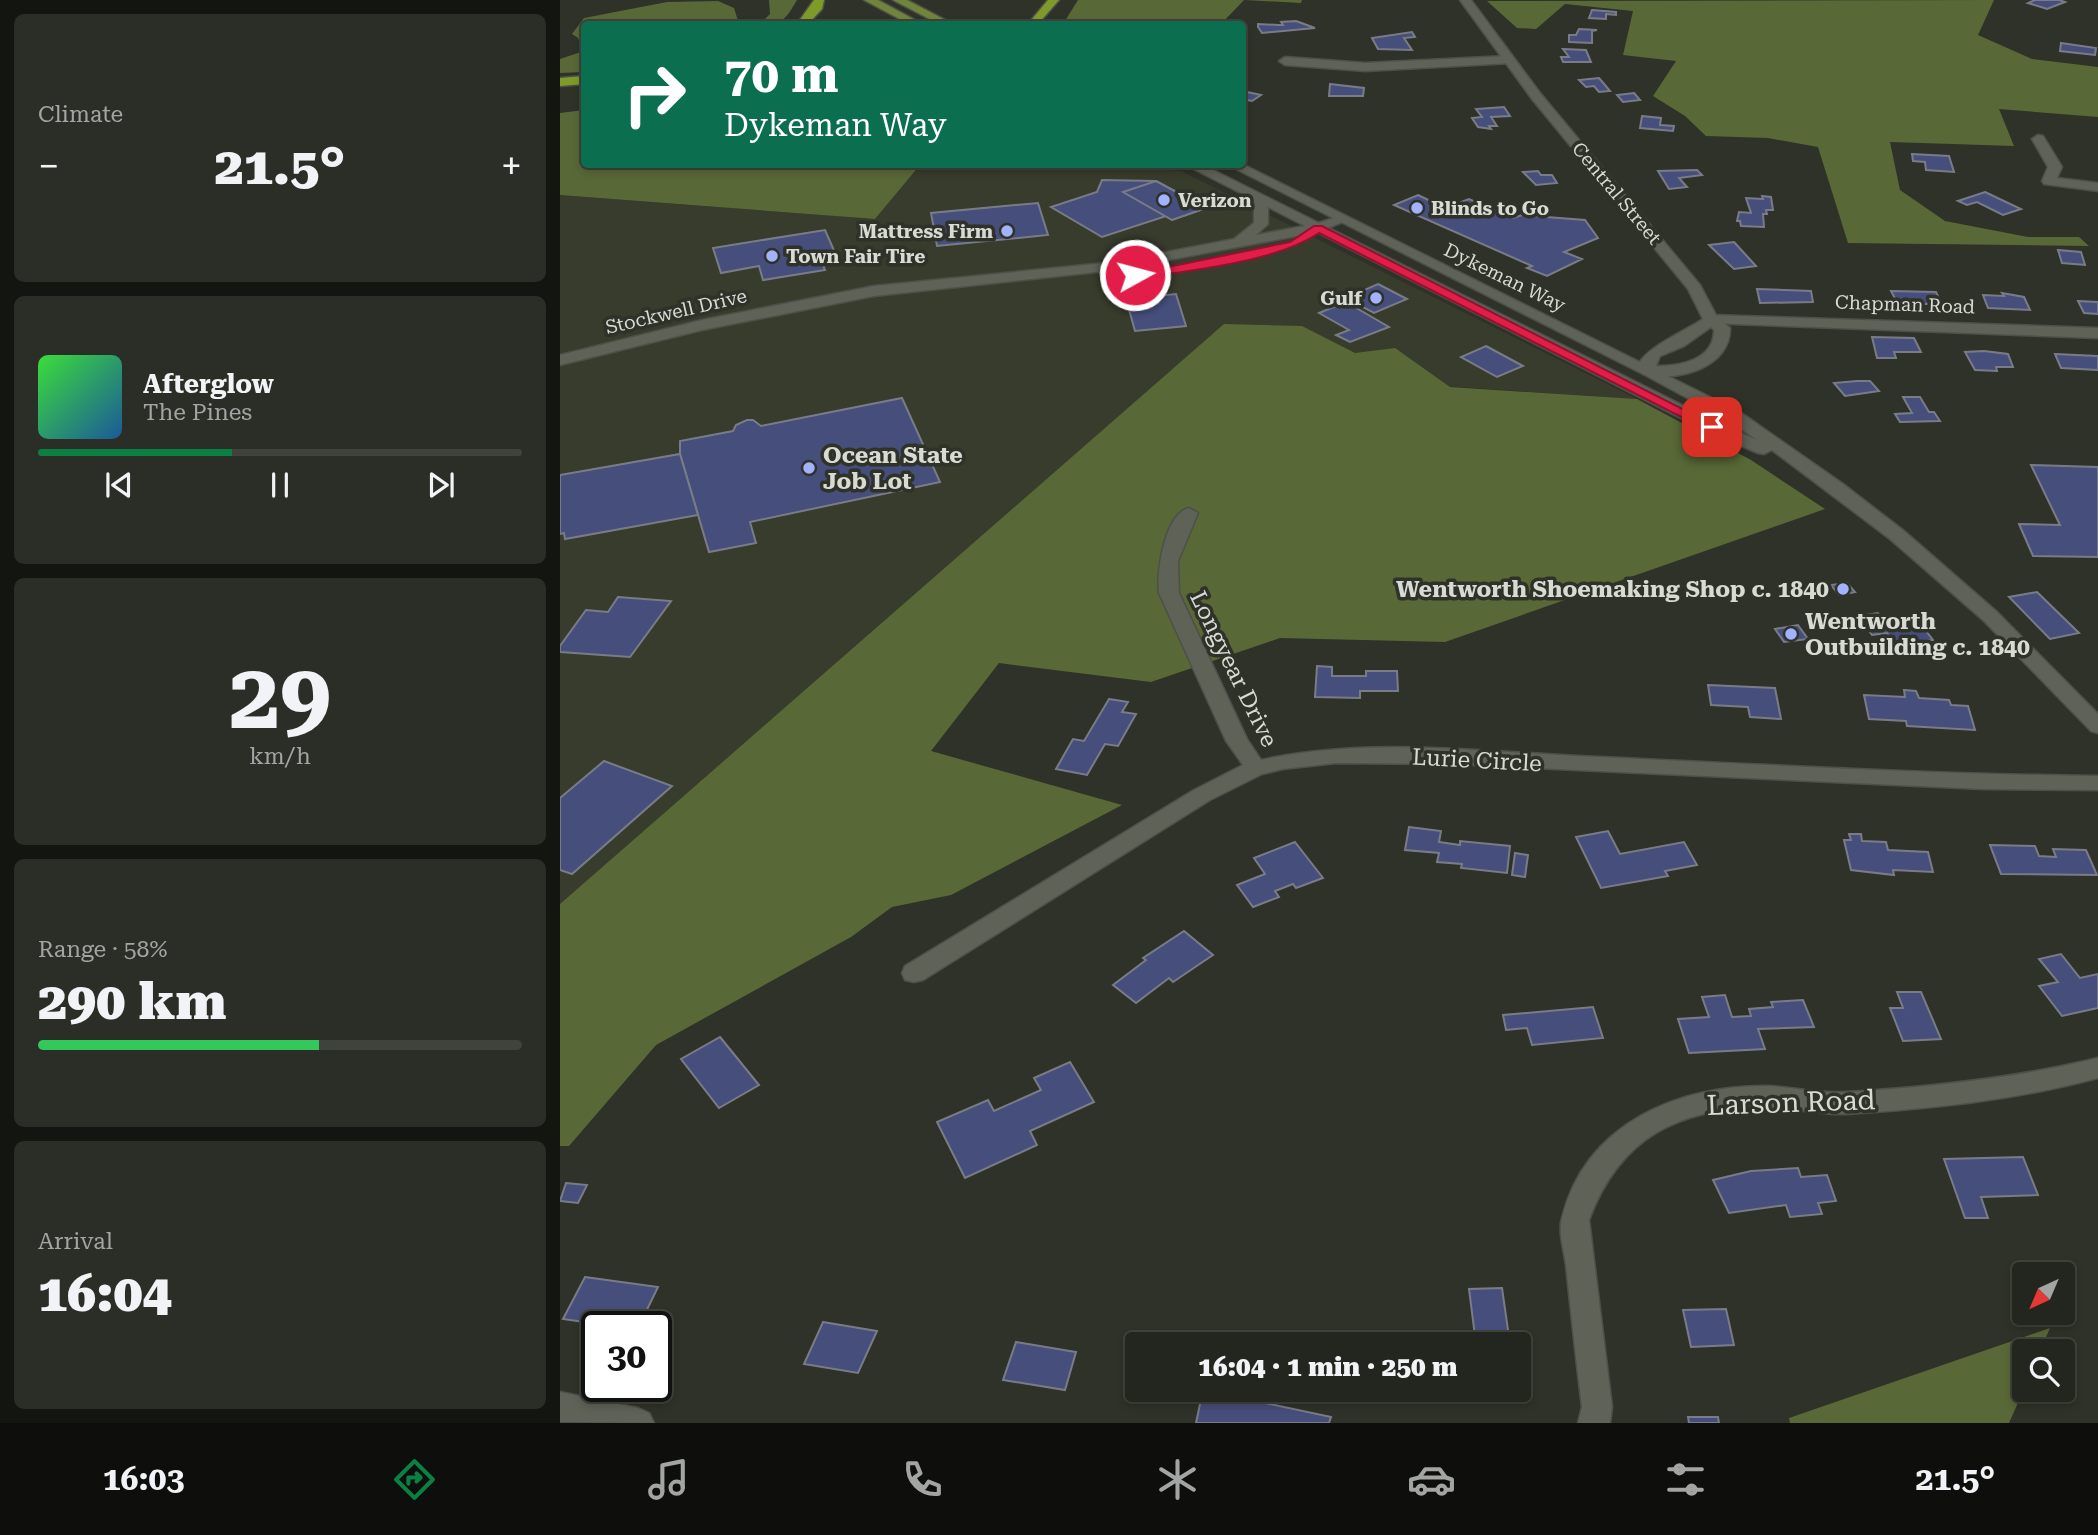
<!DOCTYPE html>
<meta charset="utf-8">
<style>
:root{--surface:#23261e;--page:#2b2e27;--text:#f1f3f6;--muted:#a3a5a4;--line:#40433c;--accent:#0b8043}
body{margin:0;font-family:"Roboto Serif",serif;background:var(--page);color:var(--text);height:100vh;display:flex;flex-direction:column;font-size:26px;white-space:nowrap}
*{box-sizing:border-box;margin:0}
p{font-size:23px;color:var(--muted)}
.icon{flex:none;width:38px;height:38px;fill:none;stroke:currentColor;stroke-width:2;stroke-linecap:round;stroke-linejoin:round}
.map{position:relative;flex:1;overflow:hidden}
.sheet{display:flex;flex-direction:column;gap:14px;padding:14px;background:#131510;width:560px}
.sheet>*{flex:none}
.banner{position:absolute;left:21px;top:21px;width:665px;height:147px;border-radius:7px;box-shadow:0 4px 10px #0003,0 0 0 2px var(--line);background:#0b6e4f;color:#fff;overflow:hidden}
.needle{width:46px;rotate:224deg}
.controls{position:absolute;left:1452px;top:1262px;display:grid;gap:14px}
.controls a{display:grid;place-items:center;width:63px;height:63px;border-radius:7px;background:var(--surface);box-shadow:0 4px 10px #0003,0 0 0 2px var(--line);font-size:35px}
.speed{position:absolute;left:21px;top:1311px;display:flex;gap:14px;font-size:35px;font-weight:700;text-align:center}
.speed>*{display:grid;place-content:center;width:91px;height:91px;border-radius:50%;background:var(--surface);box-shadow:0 4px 10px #0003,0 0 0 2px var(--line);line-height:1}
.speed .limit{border:4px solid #111;border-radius:10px;background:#fff;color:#111}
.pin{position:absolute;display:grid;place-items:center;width:60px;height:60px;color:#fff;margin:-30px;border-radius:14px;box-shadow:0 4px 10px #0006}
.me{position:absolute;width:77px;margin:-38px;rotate:83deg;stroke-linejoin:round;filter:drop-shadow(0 0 5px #0008)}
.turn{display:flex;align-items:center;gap:24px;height:147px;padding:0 28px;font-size:32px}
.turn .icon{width:91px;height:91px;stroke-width:2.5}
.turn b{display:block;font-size:49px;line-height:60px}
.big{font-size:52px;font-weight:800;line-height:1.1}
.sheet .widget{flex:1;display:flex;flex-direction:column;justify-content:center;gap:10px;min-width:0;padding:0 24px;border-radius:10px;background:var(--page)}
.sheet .dial{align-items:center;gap:0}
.dial b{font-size:91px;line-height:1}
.song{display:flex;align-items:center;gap:21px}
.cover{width:84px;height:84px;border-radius:10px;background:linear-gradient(135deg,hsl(120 70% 55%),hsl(210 70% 35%))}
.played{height:7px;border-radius:4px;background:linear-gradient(90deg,var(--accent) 40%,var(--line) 40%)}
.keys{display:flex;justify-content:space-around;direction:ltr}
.heat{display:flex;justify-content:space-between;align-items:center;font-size:38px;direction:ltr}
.charge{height:10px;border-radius:5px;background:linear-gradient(90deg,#34c759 58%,var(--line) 0)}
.trip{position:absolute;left:565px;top:1332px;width:406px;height:70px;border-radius:7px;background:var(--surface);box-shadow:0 4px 10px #0003,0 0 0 2px var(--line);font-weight:800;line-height:70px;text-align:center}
.tabs{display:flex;height:112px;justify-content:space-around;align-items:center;background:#0e0f0c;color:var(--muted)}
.tabs .icon{width:49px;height:49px}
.tabs .on{color:var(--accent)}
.tabs b{font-size:32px;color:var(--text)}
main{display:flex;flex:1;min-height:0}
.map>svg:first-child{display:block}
.built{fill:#373c2c}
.forest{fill:#596837}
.building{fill:#464e7b;stroke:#797c87;stroke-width:2}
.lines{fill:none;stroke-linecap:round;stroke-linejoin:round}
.minor-casing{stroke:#4d5048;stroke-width:3}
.tertiary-casing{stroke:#4d5048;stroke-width:3}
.secondary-casing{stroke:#4d5048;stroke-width:3}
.primary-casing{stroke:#4d5048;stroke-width:3}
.motorway-casing{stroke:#4d5048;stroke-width:3}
.minor{fill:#5e6257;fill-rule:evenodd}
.tertiary{fill:#5e6257;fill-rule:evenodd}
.secondary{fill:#5e6257;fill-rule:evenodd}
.primary{fill:#71843b;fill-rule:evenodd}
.motorway{fill:#7e9b29;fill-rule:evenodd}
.route{fill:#e11d48;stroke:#92132f;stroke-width:2}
.poi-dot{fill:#a3b2fd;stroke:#2f3228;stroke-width:2.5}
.labels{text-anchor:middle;stroke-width:7;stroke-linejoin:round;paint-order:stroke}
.far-street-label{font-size:19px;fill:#d8dad4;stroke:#2f3228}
.far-poi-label{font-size:19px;font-weight:bold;fill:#d8dad4;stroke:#2f3228;text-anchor:start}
.poi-label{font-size:23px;font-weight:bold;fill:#d8dad4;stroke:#2f3228;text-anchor:start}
.street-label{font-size:23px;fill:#d8dad4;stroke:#2f3228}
.near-street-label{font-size:28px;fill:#d8dad4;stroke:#2f3228}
</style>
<main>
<section class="sheet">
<div class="widget"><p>Climate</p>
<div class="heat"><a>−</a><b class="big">21.5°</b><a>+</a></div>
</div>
<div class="widget">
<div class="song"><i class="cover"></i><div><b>Afterglow</b><p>The Pines</p></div></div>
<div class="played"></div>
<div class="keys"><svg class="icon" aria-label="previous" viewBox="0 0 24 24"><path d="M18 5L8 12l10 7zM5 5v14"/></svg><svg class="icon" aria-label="pause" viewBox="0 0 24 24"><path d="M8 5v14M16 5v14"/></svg><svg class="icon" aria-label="next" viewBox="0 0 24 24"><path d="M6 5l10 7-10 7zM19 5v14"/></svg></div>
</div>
<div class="widget dial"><b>29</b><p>km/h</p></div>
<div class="widget"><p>Range · 58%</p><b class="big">290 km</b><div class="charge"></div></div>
<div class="widget"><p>Arrival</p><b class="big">16:04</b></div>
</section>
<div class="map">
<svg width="1538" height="1423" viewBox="0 0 1538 1423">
<rect width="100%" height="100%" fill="#2f3228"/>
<polygon class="built" points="522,164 621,171 1077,399 614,368 0,904 0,195 315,219 360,165"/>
<g class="forest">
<path d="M209 0H237C226 19 222 25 200 24L210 14Z"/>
<polygon points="518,0 742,0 741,3 684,0 661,24 503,24"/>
<polygon points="1434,0 1418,35 1472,59 1538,67 1538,117 1439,109 1454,146 1330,142 1340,190 1385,221 1468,237 1519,237 1529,246 1288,243 1258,147 1208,138 1146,136 1125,116 1093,96 1116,61 1063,55 1073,11 1005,4 976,29 957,28 927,1"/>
<polygon points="158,1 174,8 179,24 24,24 24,72 0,73 0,59 24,51 18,38 12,34 24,18 107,2"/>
<polygon points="24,110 24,164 360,165 315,219 0,195 0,113"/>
<polygon points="664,324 742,326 795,353 835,348 890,387 1077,399 1191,460 1265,509 885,642 720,638 591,682 439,663 371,751 562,805 391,895 332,907 291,937 96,1045 9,1146 0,1146 0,904"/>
<polygon points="1490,1328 1480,1351 1465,1351 1465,1387 1449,1423 1230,1423 1229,1418"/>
</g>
<g class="building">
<polygon points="1475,0 1499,0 1505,2 1487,9 1468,3"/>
<polygon points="1032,10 1056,12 1056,15 1046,14 1046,19 1029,18"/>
<polygon points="736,21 755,28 702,33 698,27 698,24 719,25 723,25 721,22"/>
<polygon points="1019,29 1037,30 1032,31 1032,43 1009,42 1009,35 1016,35"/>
<polygon points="852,32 855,37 844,38 852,50 818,49 812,38"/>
<polygon points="1501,43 1536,48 1535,55 1500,51"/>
<polygon points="1003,49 1026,50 1031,62 1003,62 1001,57 1009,57"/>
<polygon points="1039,78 1050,91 1039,92 1034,86 1026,87 1019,80"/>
<polygon points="770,84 804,88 803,96 769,96"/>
<polygon points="682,90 687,92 701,95 692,101 682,99"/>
<polygon points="1074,93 1080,100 1063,102 1057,95"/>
<polygon points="944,107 950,116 931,117 937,126 929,126 931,129 918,127 912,118 922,117 916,109"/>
<polygon points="1082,116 1101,118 1100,125 1114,126 1113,131 1080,128"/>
<polygon points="1352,154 1389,156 1394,172 1366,170 1365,162 1353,161"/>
<polygon points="1137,170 1142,175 1119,178 1127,187 1109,189 1098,171"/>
<polygon points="978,171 981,175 992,175 997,183 976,185 963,172"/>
<polygon points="542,180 596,181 646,208 612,220 606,216 542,237 491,207 537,192"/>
<polygon points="596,181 646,208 612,220 563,192"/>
<polygon points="1425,192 1461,209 1443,215 1417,202 1407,205 1398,201"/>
<polygon points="858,195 885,208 909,199 953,218 962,215 1025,220 1038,238 1004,252 1022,259 987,276 967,268 972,266 834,205"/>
<polygon points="1202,196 1211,197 1213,210 1206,210 1207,214 1203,214 1204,227 1181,226 1180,221 1177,221 1179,212 1191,213 1186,198 1203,199"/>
<polygon points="478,203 488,235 377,246 371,213"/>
<polygon points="265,230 276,255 260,258 265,270 203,280 199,266 161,273 153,248"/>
<polygon points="1174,242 1196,266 1174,269 1149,245"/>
<polygon points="1498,250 1521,252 1525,265 1502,263"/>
<polygon points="818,284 847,299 814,313 786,298"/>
<polygon points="1197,289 1251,291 1253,302 1200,303"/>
<polygon points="1331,291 1376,292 1382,304 1338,304"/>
<polygon points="1442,293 1464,297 1470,310 1428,308 1423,295 1444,296"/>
<polygon points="616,294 626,326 575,331 566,299"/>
<polygon points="1518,301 1538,302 1538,314 1524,313"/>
<polygon points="786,302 829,327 790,342 776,335 789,330 759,313"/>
<polygon points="1312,337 1354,338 1361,352 1334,352 1336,358 1317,358"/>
<polygon points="926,346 963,366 937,377 901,357"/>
<polygon points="1424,351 1448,354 1453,367 1436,367 1437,371 1415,370 1405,352"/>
<polygon points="1495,354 1538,356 1538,370 1501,368"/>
<polygon points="1297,381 1310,381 1319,391 1285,396 1274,383"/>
<polygon points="1343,397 1360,397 1369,412 1374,412 1380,421 1340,422 1335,414 1352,413"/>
<polygon points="342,398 380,482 190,522 196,543 149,552 120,454 120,441 173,431 176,425 187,420 193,420 201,426"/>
<polygon points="120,454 138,515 5,539 4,533 0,534 0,475"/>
<polygon points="1471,465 1538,467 1538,557 1473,556 1459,524 1500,525"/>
<polygon points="1287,583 1295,592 1279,595 1271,585"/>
<polygon points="1477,592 1519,633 1490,639 1449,597"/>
<polygon points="58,597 111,601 70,657 0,652 0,646 26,610 48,612"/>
<polygon points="1318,613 1328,626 1359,622 1373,640 1337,645 1327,633 1312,635 1298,616"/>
<polygon points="1238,625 1248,639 1224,642 1215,629"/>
<polygon points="757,666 772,667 772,676 806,676 806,671 837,671 838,691 800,691 800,698 755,697"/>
<polygon points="1148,685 1215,688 1221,719 1190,717 1188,707 1151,705"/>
<polygon points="1344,690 1356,691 1359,698 1389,700 1391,705 1408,706 1415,730 1347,726 1346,721 1309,719 1304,695 1345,697"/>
<polygon points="549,699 568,702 562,712 576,714 558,746 545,744 527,775 496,769 513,739 524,741"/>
<polygon points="44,761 112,786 12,874 0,870 0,798"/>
<polygon points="849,827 881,831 879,842 900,845 900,841 950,846 947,873 901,868 902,864 877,862 879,853 845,850"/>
<polygon points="1048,831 1060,854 1124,842 1137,865 1105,871 1108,876 1041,888 1016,837"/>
<polygon points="1289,834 1301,834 1302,841 1326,842 1328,850 1368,852 1373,872 1333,870 1334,875 1291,870 1284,840 1291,840"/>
<polygon points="735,842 763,878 736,888 733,884 715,891 719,897 693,907 677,885 705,874 694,858"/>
<polygon points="1430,845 1475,846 1479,856 1496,857 1493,849 1526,850 1537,875 1441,874"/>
<polygon points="955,853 968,855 965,877 952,875"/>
<polygon points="624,931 653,955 613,982 609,978 576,1003 553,985 586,960 583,958"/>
<polygon points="1501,954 1520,978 1538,974 1538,1008 1502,1016 1479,986 1498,982 1479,959"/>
<polygon points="1337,992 1361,992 1381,1039 1343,1041 1330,1008 1343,1008"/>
<polygon points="1165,995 1172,1017 1191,1016 1189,1009 1213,1007 1211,1002 1243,1000 1254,1027 1198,1029 1205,1049 1129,1053 1118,1019 1149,1017 1142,997"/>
<polygon points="1033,1007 1043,1038 972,1045 967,1028 946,1030 943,1015"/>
<polygon points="160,1037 199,1085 159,1108 121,1059"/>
<polygon points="510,1062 534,1102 470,1131 477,1145 405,1178 377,1122 428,1100 434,1111 481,1090 474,1078"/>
<polygon points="1463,1157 1478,1195 1421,1197 1428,1218 1405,1218 1384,1159"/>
<polygon points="1238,1168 1241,1177 1267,1175 1276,1201 1258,1203 1262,1214 1230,1217 1226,1205 1169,1213 1153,1180 1191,1171"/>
<polygon points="6,1183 27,1185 18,1203 0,1201"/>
<polygon points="25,1277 98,1287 79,1326 52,1326 3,1319"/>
<polygon points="942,1288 950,1344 916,1344 909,1289"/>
<polygon points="1166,1309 1174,1345 1131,1347 1123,1310"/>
<polygon points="263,1322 317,1331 298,1373 244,1364"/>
<polygon points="456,1342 516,1352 505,1390 443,1380"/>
<polygon points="643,1390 668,1390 667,1395 771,1417 769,1423 636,1423"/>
<polygon points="1128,1417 1158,1417 1159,1423 1129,1423"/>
</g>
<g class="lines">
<g class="minor-casing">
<g id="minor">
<polygon points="948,56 952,57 952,63 805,71 725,65 719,61 725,57 805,63"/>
<polygon points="1478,135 1483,136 1502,167 1497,178 1538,183 1538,191 1484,184 1482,181 1488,167 1472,139"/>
<polygon points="701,196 708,200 708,224 696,235 755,224 783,215 790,219 758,232 555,270 314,296 142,330 0,365 0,355 142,320 314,286 555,262 674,239 694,223 694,200"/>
<polygon points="1151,315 1538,328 1538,338 1146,323 1143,320"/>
<path d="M629 508 638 513 618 561 619 593 687 739 701 760C804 737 915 751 1019 756 1192 764 1365 774 1538 776V790L1423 789 889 764 776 763 723 769 702 774 650 800 363 980 354 982 345 980 342 973 345 966 634 790 683 765 666 741 599 593C596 572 605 513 629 508Z"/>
<path d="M1538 1058V1078C1456 1100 1371 1109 1286 1114 1259 1115 1233 1108 1207 1108 1119 1107 1060 1137 1029 1220L1052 1407 1050 1423H1018L1022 1407C1016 1360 1011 1312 1006 1265 1004 1251 998 1231 1002 1218 1025 1124 1118 1085 1207 1086 1234 1087 1260 1094 1287 1092 1371 1087 1456 1078 1538 1058Z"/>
<polygon points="0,1392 78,1408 89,1413 94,1423 0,1422"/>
</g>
</g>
<g class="tertiary-casing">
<path id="tertiary" d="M900 0H911L980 93 1140 285 1157 317 1170 328C1171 368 1116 383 1083 374L1079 363C1091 345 1123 332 1143 319L1128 289 972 99ZM1151 327 1154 330C1154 360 1121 366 1096 366L1100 356 1124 346Z"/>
</g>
<g class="secondary-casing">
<polygon id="secondary" points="624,164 641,164 1158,423 1197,440 1168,420 1083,374 666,164 682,164 1180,412 1283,484 1344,531 1437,612 1538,714 1538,733 1531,731 1423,620 1330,539 1212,450 1204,454 1198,453 1146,431"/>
</g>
<g class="primary-casing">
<g id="primary">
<polygon points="304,0 318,0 357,21 347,23"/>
<polygon points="333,0 347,0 393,24 379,24"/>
</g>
</g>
<g class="motorway-casing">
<g id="motorway">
<polygon points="254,0 264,0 262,9 248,24 237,24"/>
<polygon points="488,0 499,0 478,24 468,24"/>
<polygon points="24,76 24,84 0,86 0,78"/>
</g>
</g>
<use href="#minor" class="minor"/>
<use href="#tertiary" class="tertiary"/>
<use href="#secondary" class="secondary"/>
<use href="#primary" class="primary"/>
<use href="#motorway" class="motorway"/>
</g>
<path class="route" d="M754 226H762L1158 427 1147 430 759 233C714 263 629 270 575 279L569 275 730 242Z"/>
<g class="poi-dot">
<circle cx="604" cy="200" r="7"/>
<circle cx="857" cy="208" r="7"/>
<circle cx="447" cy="231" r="7"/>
<circle cx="212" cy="256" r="7"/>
<circle cx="816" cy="298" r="7"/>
<circle cx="249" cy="468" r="7"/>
<circle cx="1283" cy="589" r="7"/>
<circle cx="1231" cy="634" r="7"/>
</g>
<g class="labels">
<g class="far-street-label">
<text transform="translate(1057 193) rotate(50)" y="7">Central Street</text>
<text transform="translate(945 277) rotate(26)" y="7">Dykeman Way</text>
<text transform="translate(1345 304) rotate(2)" y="7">Chapman Road</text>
<text transform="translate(116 311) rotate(-13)" y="7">Stockwell Drive</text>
</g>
<g class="far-poi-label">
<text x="618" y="207">Verizon</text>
<text x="871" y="215">Blinds to Go</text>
<text x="433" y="238" text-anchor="end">Mattress Firm</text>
<text x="226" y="263">Town Fair Tire</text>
<text x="802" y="305" text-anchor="end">Gulf</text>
</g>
<g class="poi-label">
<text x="263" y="463">Ocean State<tspan x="263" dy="26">Job Lot</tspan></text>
<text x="1269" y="597" text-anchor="end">Wentworth Shoemaking Shop c. 1840</text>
<text x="1245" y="629">Wentworth<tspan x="1245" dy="26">Outbuilding c. 1840</tspan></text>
</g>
<g class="street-label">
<text transform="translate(674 669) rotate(64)" y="8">Longyear Drive</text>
<text transform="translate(917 760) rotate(3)" y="8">Lurie Circle</text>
</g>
<g class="near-street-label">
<text transform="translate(1231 1102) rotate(-2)" y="10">Larson Road</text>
</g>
</g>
</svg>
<div class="controls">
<a><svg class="needle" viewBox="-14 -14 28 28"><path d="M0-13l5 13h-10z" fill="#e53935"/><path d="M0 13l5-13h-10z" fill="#a3a5a4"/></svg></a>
<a><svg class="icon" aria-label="search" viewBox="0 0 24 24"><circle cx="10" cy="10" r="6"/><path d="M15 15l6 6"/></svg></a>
</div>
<div class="speed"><div class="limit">30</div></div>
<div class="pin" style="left:1152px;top:427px;background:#d93025"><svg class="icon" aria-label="arrive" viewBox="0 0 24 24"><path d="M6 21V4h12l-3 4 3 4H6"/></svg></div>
<svg class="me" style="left:575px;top:275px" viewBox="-20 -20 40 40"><circle r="17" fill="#e11d48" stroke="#fff" stroke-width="3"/><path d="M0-11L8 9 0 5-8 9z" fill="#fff"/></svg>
<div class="trip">16:04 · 1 min · 250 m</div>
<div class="banner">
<div class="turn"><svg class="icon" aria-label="right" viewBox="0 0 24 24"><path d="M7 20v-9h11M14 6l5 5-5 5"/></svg><div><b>70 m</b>Dykeman Way</div></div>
</div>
</div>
</main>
<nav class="tabs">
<b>16:03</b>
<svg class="icon on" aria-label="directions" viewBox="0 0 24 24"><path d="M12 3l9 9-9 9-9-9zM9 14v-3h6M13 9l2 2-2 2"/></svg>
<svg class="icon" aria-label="music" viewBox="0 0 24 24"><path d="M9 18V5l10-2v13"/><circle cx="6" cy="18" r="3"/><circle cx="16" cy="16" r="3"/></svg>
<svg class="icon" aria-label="phone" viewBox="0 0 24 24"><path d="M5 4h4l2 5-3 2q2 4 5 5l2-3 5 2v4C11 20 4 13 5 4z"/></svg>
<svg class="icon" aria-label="climate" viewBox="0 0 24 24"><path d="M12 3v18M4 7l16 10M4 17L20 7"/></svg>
<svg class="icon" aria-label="car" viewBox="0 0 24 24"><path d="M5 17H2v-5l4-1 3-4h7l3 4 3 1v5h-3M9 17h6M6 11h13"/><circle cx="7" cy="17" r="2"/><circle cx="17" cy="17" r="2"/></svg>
<svg class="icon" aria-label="filters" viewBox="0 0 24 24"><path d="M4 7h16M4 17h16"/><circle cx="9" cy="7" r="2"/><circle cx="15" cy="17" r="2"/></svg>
<b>21.5°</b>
</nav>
